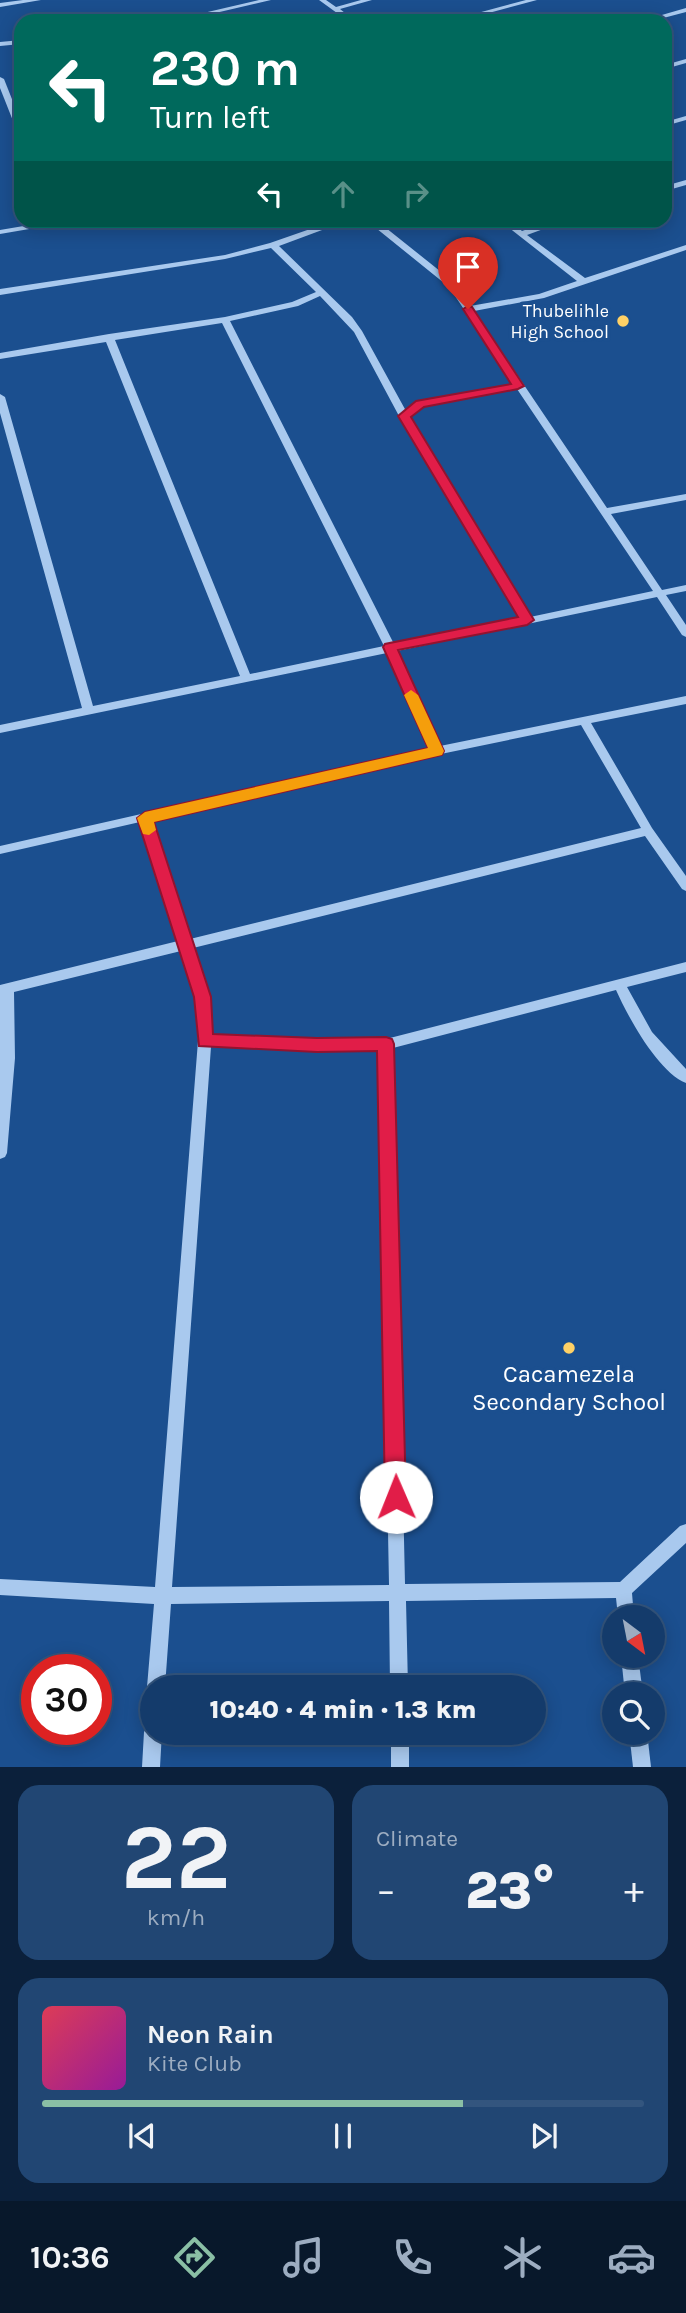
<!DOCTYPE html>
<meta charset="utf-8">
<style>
:root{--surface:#143b6b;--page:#214673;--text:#f1f3f6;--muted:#9dadc1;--line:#33557e;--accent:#8abfa5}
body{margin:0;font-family:Karla,sans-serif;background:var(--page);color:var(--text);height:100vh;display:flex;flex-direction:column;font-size:26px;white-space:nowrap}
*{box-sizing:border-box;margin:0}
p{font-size:23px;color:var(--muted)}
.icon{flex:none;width:38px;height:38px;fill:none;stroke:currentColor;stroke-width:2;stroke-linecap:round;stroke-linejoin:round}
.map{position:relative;height:1767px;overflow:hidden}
.sheet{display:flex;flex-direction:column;gap:18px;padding:18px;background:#0b203b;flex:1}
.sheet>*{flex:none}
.guide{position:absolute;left:14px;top:14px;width:658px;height:214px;border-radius:21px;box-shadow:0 4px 18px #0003,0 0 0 2px var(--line);background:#00695c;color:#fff;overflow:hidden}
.needle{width:46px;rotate:148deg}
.tools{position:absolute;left:602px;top:1605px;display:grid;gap:14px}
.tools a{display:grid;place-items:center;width:63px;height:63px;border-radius:50%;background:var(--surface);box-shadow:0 4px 18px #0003,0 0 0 2px var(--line);font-size:35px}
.speed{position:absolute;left:21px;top:1654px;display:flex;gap:14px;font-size:35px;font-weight:700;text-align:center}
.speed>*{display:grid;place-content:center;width:91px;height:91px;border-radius:50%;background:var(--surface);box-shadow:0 4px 18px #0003,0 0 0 2px var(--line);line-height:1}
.speed .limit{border:10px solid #d22;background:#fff;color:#111}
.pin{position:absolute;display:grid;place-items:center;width:60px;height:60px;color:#fff;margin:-72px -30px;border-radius:50% 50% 50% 0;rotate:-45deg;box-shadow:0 0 7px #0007}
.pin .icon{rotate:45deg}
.me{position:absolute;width:77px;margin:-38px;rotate:359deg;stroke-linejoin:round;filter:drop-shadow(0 0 5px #0008)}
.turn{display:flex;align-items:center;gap:24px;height:147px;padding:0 21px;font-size:32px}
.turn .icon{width:91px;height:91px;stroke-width:2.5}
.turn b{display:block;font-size:49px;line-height:60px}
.lanes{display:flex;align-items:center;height:66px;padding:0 21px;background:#0003;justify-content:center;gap:35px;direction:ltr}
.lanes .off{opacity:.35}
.big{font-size:52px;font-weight:800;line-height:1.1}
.sheet .widget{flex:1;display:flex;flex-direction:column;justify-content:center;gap:10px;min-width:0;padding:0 24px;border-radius:21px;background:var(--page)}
.sheet .dial{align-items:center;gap:0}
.dial b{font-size:91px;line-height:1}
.song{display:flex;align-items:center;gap:21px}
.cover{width:84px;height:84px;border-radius:10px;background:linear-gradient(135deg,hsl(350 70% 55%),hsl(300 70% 35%))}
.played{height:7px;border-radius:4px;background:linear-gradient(90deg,var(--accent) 70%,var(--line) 70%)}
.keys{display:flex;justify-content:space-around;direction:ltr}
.heat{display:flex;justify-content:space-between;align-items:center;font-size:38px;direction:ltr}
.sheet .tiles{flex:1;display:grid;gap:18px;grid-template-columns:1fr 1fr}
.widget:last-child{grid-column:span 2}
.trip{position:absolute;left:140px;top:1675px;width:406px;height:70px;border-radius:35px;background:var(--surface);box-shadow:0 4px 18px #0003,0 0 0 2px var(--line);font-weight:800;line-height:70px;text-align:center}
.dock{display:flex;height:112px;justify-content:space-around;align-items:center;background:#08182b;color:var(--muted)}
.dock .icon{width:49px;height:49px}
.dock .selected{color:var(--accent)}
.dock b{font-size:32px;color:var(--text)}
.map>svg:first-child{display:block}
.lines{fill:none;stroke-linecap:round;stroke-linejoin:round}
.minor{fill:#a9c9ee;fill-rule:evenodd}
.route{fill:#e11d48;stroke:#92132f;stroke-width:2}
.slow{fill:#f59e0b}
.poi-dot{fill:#ffd166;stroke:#1b4f8f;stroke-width:2.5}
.labels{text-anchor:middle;stroke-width:7;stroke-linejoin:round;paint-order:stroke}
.far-poi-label{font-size:18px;fill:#fff;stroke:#1b4f8f;text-anchor:end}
.near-poi-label{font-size:24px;fill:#fff;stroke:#1b4f8f}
</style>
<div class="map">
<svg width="686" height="1767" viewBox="0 0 686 1767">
<rect width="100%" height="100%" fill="#1b4f8f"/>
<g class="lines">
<g class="minor">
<polygon points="23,0 41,0 0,7 0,3"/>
<polygon points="259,0 271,0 181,21 169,21"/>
<polygon points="319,0 326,0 336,7 361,0 372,0 340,9 355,21 348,21"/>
<polygon points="526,0 537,0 459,21 448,21"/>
<polygon points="686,8 686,12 652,21 641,21"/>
<polygon points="21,40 21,44 0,46 0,42"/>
<polygon points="686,59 686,63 665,69 665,65"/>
<polygon points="0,77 4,79 21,122 21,133 17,131 0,88"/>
<polygon points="686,116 686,120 665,126 665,122"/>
<polygon points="686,180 686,185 665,191 665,186"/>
<polygon points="59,220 82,220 0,234 0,230"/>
<path d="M336 220H349L279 246 352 317 362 331 406 411 421 401 514 384 449 287 366 220H376L455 283 470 306 539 294 577 281 499 220H509L522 231 554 220H568L527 235 585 278 686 245V250L544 298 474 311 607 508 686 494V500L611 514 662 590 686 585V591L666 595 686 625V637L682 635 657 597 397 651 440 746 686 696V704L591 723 652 828 686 876V891L682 889 645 836 193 948 208 997 211 1036 317 1040 386 1039 686 962V972L627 987 652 1032 686 1069V1083C658 1072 628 1017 616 990L393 1048 405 1584 620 1582 680 1526 686 1524V1543L632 1593 634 1617H618L616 1598 406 1601 408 1687H390L389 1601 171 1604 165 1687H152V1694L147 1687 154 1604 0 1595V1579L155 1587 198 1041 196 997 181 951 14 992 15 1058 7 1153 5 1157 0 1159V985L178 941 140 822 0 854V846L429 749 387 653 0 733V725L82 708 0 413V394L5 397 93 706 240 676 106 342 0 359V353L109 334 225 317 292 302 316 292 271 248 225 259 0 295V289L225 255 270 243ZM320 296 354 332 399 416 521 618 394 644 230 321 298 306ZM222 323 384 646 250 674 115 340ZM517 389 653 591 530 617 409 417 424 406ZM581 725 641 828 190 939 152 820 436 755ZM211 1047 317 1050H379L389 1585 172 1587Z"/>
<polygon points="621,1656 638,1656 643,1694 625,1694"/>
<polygon points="152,1724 152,1732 162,1732 160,1767 142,1767 144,1732 147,1726"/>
<rect x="391" y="1732" width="18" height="35"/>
<polygon points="629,1732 647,1732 651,1767 633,1767"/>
</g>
</g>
<polygon class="route" points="468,306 472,307 524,386 518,389 424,407 411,417 534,620 527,625 398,650 444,751 442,755 154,822 211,997 213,1034 317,1038 386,1037 392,1039 394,1044 406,1497 403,1504 396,1508 388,1504 385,1497 377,1051 317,1052 199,1046 194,997 137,818 145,812 428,748 383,647 385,644 518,617 398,416 416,401 511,384 463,309"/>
<polygon class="slow" points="411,690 418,695 444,751 442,755 154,822 156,830 149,835 143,834 137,818 145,812 428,748 404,695"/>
<g class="poi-dot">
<circle cx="623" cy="321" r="7"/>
<circle cx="569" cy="1348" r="7"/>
</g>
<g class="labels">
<g class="far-poi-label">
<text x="609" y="317">Thubelihle<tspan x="609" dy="21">High School</tspan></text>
</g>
<g class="near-poi-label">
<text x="569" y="1382">Cacamezela<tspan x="569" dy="28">Secondary School</tspan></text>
</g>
</g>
</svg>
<div class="tools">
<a><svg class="needle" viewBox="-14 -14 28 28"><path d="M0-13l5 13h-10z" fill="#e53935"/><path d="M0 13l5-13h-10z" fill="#9dadc1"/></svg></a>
<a><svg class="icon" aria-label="search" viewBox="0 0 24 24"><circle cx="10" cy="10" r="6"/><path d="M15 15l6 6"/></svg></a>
</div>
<div class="speed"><div class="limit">30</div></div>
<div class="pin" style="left:468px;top:309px;background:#d93025"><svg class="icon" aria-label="arrive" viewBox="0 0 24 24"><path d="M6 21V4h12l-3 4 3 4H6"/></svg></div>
<svg class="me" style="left:396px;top:1497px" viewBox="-20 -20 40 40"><circle r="19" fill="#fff"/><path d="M0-13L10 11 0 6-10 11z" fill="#e11d48"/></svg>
<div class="trip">10:40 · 4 min · 1.3 km</div>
<div class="guide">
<div class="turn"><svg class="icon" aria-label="left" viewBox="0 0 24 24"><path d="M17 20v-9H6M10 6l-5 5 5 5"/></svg><div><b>230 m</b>Turn left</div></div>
<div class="lanes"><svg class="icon" aria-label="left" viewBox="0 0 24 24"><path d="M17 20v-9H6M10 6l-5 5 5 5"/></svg><svg class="icon off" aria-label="ahead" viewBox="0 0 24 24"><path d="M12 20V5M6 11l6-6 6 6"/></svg><svg class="icon off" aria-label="right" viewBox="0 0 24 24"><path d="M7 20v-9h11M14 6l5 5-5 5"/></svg></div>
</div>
</div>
<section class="sheet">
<div class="tiles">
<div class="widget dial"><b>22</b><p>km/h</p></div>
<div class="widget"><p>Climate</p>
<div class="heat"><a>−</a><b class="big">23°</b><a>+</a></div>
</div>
<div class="widget">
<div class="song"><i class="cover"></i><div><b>Neon Rain</b><p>Kite Club</p></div></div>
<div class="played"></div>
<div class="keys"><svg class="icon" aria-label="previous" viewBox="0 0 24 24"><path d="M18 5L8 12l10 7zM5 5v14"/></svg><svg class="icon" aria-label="pause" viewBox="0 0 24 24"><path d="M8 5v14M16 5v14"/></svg><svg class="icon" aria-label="next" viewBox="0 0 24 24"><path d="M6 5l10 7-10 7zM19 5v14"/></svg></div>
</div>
</div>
</section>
<nav class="dock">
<b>10:36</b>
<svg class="icon selected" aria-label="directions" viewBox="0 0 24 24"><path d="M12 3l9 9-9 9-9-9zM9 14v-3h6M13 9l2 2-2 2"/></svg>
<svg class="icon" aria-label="music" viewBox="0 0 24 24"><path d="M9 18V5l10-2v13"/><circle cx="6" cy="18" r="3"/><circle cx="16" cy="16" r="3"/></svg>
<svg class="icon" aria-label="phone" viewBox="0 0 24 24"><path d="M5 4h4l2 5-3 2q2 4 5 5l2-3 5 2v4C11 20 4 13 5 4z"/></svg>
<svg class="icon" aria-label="climate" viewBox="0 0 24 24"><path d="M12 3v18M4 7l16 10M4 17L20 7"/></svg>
<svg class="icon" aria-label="car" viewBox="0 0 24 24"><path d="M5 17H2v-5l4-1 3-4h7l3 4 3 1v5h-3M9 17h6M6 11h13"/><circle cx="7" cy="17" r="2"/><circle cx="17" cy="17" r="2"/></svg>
</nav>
